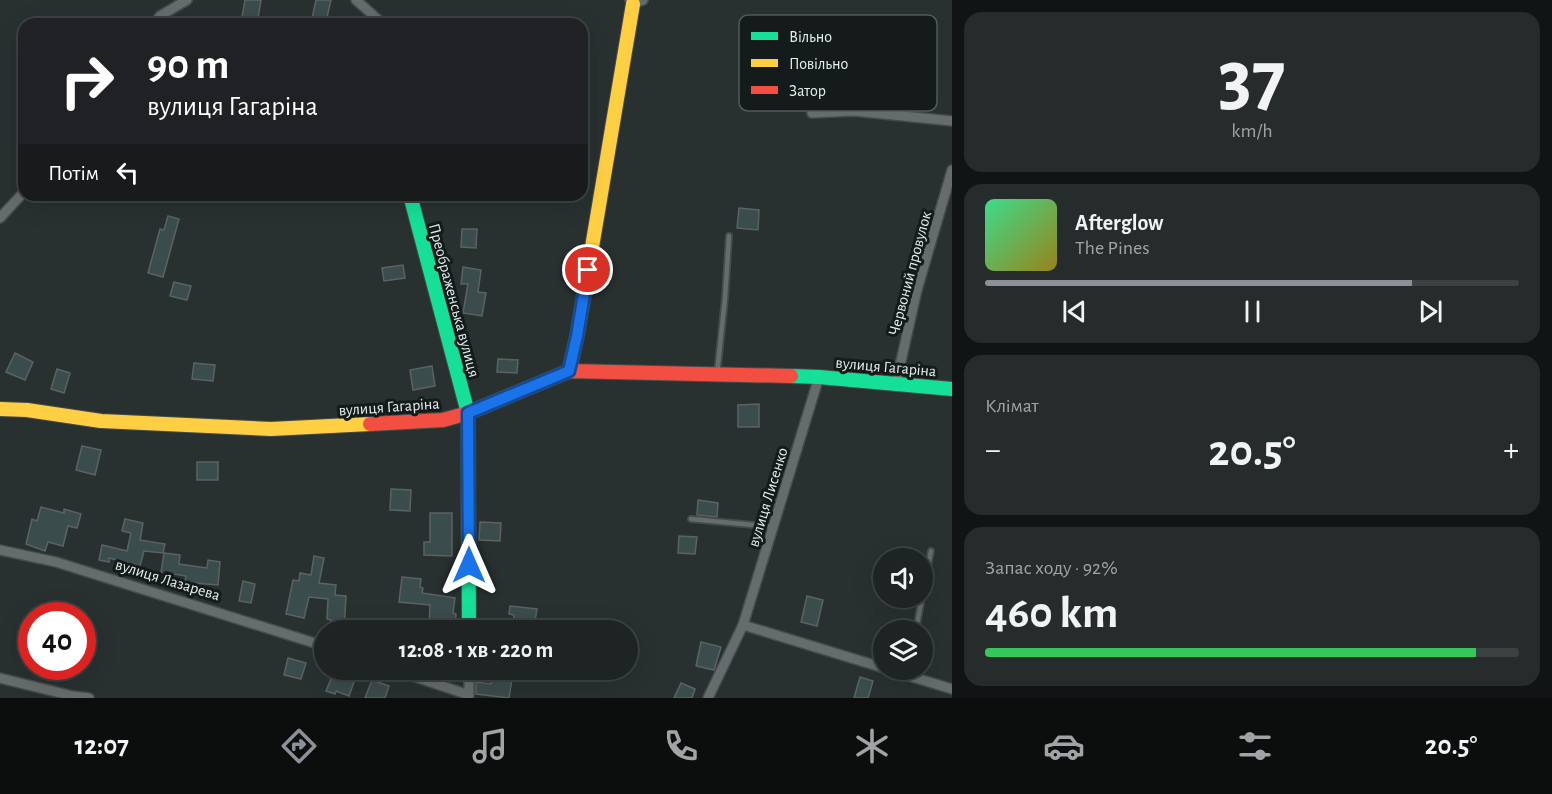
<!DOCTYPE html>
<html lang="uk">
<meta charset="utf-8">
<style>
:root{--surface:#1e2424;--page:#262c2c;--text:#f1f3f6;--muted:#a1a4a6;--line:#3c4141;--accent:#8c9099}
body{margin:0;font-family:"Alegreya Sans",sans-serif;background:var(--page);color:var(--text);height:100vh;display:flex;flex-direction:column;font-size:22px;white-space:nowrap}
*{box-sizing:border-box;margin:0}
p{font-size:20px;color:var(--muted)}
.icon{flex:none;width:33px;height:33px;fill:none;stroke:currentColor;stroke-width:2;stroke-linecap:round;stroke-linejoin:round}
.map{position:relative;flex:1;overflow:hidden}
.drawer{display:flex;flex-direction:column;gap:12px;padding:12px;background:#101414;width:600px}
.drawer>*{flex:none}
.guide{position:absolute;left:18px;top:18px;width:570px;height:183px;border-radius:18px;box-shadow:0 6px 24px #0002,0 0 0 2px var(--line);background:#202124;color:#fff;overflow:hidden}
.buttons{position:absolute;left:873px;top:548px;display:grid;gap:12px}
.buttons a{display:grid;place-items:center;width:60px;height:60px;border-radius:50%;background:var(--surface);box-shadow:0 6px 24px #0002,0 0 0 2px var(--line);font-size:30px}
.speed{position:absolute;left:18px;top:602px;display:flex;gap:12px;font-size:30px;font-weight:700;text-align:center}
.speed>*{display:grid;place-content:center;width:78px;height:78px;border-radius:50%;background:var(--surface);box-shadow:0 6px 24px #0002,0 0 0 2px var(--line);line-height:1}
.speed .limit{border:9px solid #d22;background:#fff;color:#111}
.pin{position:absolute;display:grid;place-items:center;width:51px;height:51px;color:#fff;margin:-26px;border:3px solid #fff;border-radius:50%;box-shadow:0 2px 6px #0007}
.me{position:absolute;width:66px;margin:-33px;rotate:0deg;stroke-linejoin:round;filter:drop-shadow(0 0 4px #0008)}
.turn{display:flex;align-items:center;gap:21px;height:126px;padding:0 30px;font-size:27px}
.turn .icon{width:78px;height:78px;stroke-width:2.5}
.turn b{display:block;font-size:42px;line-height:51px}
.then{display:flex;align-items:center;height:57px;padding:0 30px;background:#0003;gap:12px;font-size:22px}
.big{font-size:45px;font-weight:700;line-height:1.1}
.drawer .card{flex:1;display:flex;flex-direction:column;justify-content:center;gap:9px;min-width:0;padding:0 21px;border-radius:18px;background:var(--page)}
.drawer .dial{align-items:center;gap:0}
.dial b{font-size:78px;line-height:1}
.song{display:flex;align-items:center;gap:18px}
.cover{width:72px;height:72px;border-radius:9px;background:linear-gradient(135deg,hsl(150 70% 55%),hsl(50 70% 35%))}
.played{height:6px;border-radius:3px;background:linear-gradient(90deg,var(--accent) 80%,var(--line) 80%)}
.keys{display:flex;justify-content:space-around;direction:ltr}
.heat{display:flex;justify-content:space-between;align-items:center;font-size:33px;direction:ltr}
.charge{height:9px;border-radius:4px;background:linear-gradient(90deg,#34c759 92%,var(--line) 0)}
.trip{position:absolute;left:314px;top:620px;width:324px;height:60px;border-radius:30px;background:var(--surface);box-shadow:0 6px 24px #0002,0 0 0 2px var(--line);font-weight:700;line-height:60px;text-align:center}
.menu{display:flex;height:96px;justify-content:space-around;align-items:center;background:#0c0e0e;color:var(--muted)}
.menu .icon{width:42px;height:42px}
.menu .active{color:var(--accent)}
.menu b{font-size:27px;color:var(--text)}
main{display:flex;flex:1;min-height:0}
.map>svg:first-child{display:block}
.building{fill:#3b4c4c;stroke:#5c6262;stroke-width:1.5}
.lines{fill:none;stroke-linecap:round;stroke-linejoin:round}
.lane-casing{stroke:#444b4b;stroke-width:8}
.street-casing{stroke:#444b4b;stroke-width:12}
.fast-casing{stroke:#444b4b;stroke-width:16}
.slow-casing{stroke:#444b4b;stroke-width:16}
.jam-casing{stroke:#444b4b;stroke-width:16}
.lane{stroke:#666c6c;stroke-width:4.5}
.street{stroke:#666c6c;stroke-width:9}
.fast{stroke:#16e098;stroke-width:14}
.slow{stroke:#ffcf43;stroke-width:14}
.jam{stroke:#f24e42;stroke-width:14}
.route-casing{stroke:#114b97;stroke-width:15}
.route{stroke:#1a73e8;stroke-width:10}
.labels{text-anchor:middle;stroke-width:6;stroke-linejoin:round;paint-order:stroke}
.street-label{font-size:16px;fill:#e5efee;stroke:#141b1a}
.key{fill:#141b1a;stroke:#535b5a;stroke-width:1.5}
.key-label{font-size:16px;fill:#e5efee}
</style>
<main>
<div class="map">
<svg width="952" height="698" viewBox="0 0 952 698">
<rect width="100%" height="100%" fill="#283030"/>
<g class="building">
<polygon points="245,0 261,0 257,24 241,22"/>
<polygon points="316,0 331,0 326,22 312,18"/>
<polygon points="739,208 759,210 758,230 737,228"/>
<polygon points="168,216 179,219 163,277 148,273 160,229 164,230"/>
<polygon points="462,229 477,229 476,248 461,247"/>
<polygon points="403,265 405,278 384,281 382,268"/>
<polygon points="463,267 481,270 478,292 486,293 482,316 463,313 468,284 461,284"/>
<polygon points="174,282 191,286 187,300 170,296"/>
<polygon points="15,353 33,362 25,380 6,372"/>
<polygon points="498,359 518,360 517,373 497,372"/>
<polygon points="194,363 215,365 213,381 192,379"/>
<polygon points="432,366 435,386 413,390 410,370"/>
<polygon points="57,369 70,373 64,393 51,389"/>
<polygon points="759,404 759,427 738,427 738,405"/>
<polygon points="82,446 101,450 95,475 76,470"/>
<rect x="197" y="462" width="21" height="18"/>
<polygon points="391,489 411,490 410,511 390,510"/>
<polygon points="698,500 718,503 717,517 697,515"/>
<polygon points="41,507 64,513 64,509 81,514 77,528 68,526 63,546 48,542 45,551 26,544 32,519 37,521"/>
<polygon points="430,513 452,513 452,556 424,555 424,542 430,542"/>
<polygon points="125,519 143,523 140,540 165,544 163,553 144,551 140,566 109,558 109,562 99,560 102,545 127,551 131,533 122,531"/>
<polygon points="480,522 501,523 500,541 479,540"/>
<polygon points="679,536 697,537 695,554 678,553"/>
<polygon points="164,553 180,555 179,564 207,568 208,560 220,562 218,585 194,583 192,594 183,592 186,576 161,572"/>
<polygon points="314,556 324,558 319,583 336,585 335,595 346,596 344,630 328,630 331,620 327,619 328,599 309,597 304,618 286,614 293,580 299,581 300,573 311,575"/>
<polygon points="402,577 421,579 420,587 423,588 422,593 455,598 453,613 456,614 455,628 429,626 430,605 399,602"/>
<polygon points="243,581 255,584 251,603 239,601"/>
<polygon points="807,596 823,600 817,626 801,622"/>
<polygon points="510,606 537,609 534,627 513,624 514,615 509,614"/>
<polygon points="701,642 721,647 714,670 696,666"/>
<polygon points="288,658 306,663 301,679 284,675"/>
<polygon points="335,669 353,669 358,671 349,696 336,691 335,694 326,691"/>
<polygon points="492,676 512,679 509,698 476,694 476,682 491,684"/>
<polygon points="860,677 873,681 868,698 854,698"/>
<polygon points="372,680 389,686 385,698 365,698"/>
<polygon points="681,683 695,689 692,698 674,698"/>
</g>
<g class="lines">
<g class="lane-casing">
<g id="lane">
<polyline points="717,374 725,298 729,236"/>
<polyline points="691,519 774,527"/>
<polyline points="922,596 931,551"/>
<polyline points="916,630 922,597"/>
</g>
</g>
<g class="street-casing">
<g id="street">
<polyline points="356,0 383,24"/>
<polyline points="630,0 633,4 643,0"/>
<polyline points="154,24 160,16 187,0"/>
<polyline points="812,113 854,111 952,121"/>
<polyline points="0,218 24,192"/>
<polyline points="896,383 917,290 952,170"/>
<polyline points="0,550 56,562 324,646"/>
<polyline points="743,625 884,668"/>
<polyline points="392,669 469,695 469,669"/>
<polyline points="886,669 952,689"/>
<polyline points="0,678 73,696 89,698"/>
<polyline points="708,698 743,625 819,377"/>
</g>
</g>
<g class="fast-casing">
<g id="fast">
<polyline points="410,195 468,413 469,630"/>
<polyline points="791,376 819,377 952,389"/>
</g>
</g>
<g class="slow-casing">
<g id="slow">
<polyline points="569,371 577,336 633,4"/>
<polyline points="0,409 27,410 101,421 271,429 370,424"/>
</g>
</g>
<g class="jam-casing">
<polyline id="jam" points="370,424 443,420 468,413 569,371 791,376"/>
</g>
<use href="#lane" class="lane"/>
<use href="#street" class="street"/>
<use href="#fast" class="fast"/>
<use href="#slow" class="slow"/>
<use href="#jam" class="jam"/>
</g>
<g class="lines">
<g class="route-casing">
<polyline id="route" points="469,565 468,413 569,371 577,336 588,270"/>
</g>
<use href="#route" class="route"/>
</g>
<g class="labels">
<g class="street-label">
<text transform="translate(909 273) rotate(-75)" y="6">Червоний провулок</text>
<text transform="translate(455 300) rotate(75)" y="6">Преображенська вулиця</text>
<text transform="translate(886 366) rotate(5)" y="6">вулиця Гагаріна</text>
<text transform="translate(389 406) rotate(-4)" y="6">вулиця Гагаріна</text>
<text transform="translate(767 497) rotate(-73)" y="6">вулиця Лисенко</text>
<text transform="translate(168 579) rotate(17)" y="6">вулиця Лазарева</text>
</g>
</g>
<rect x="739" y="15" width="198" height="96" rx="9" class="key"/>
<rect x="751" y="32" width="27" height="8" fill="#16e098"/>
<rect x="751" y="59" width="27" height="8" fill="#ffcf43"/>
<rect x="751" y="86" width="27" height="8" fill="#f24e42"/>
<g class="key-label">
<text x="789" y="42">Вільно</text>
<text x="789" y="69">Повільно</text>
<text x="789" y="96">Затор</text>
</g>
</svg>
<div class="buttons">
<a><svg class="icon" aria-label="sound" viewBox="0 0 24 24"><path d="M4 9h4l5-4v14l-5-4H4zM17 9q2 3 0 6"/></svg></a>
<a><svg class="icon" aria-label="layers" viewBox="0 0 24 24"><path d="M12 4l9 5-9 5-9-5zM3 14l9 5 9-5"/></svg></a>
</div>
<div class="speed"><div class="limit">40</div></div>
<div class="pin" style="left:588px;top:270px;background:#d93025"><svg class="icon" aria-label="arrive" viewBox="0 0 24 24"><path d="M6 21V4h12l-3 4 3 4H6"/></svg></div>
<svg class="me" style="left:469px;top:565px" viewBox="-20 -20 40 40"><path d="M0-17L14 15 0 8-14 15z" fill="#1a73e8" stroke="#fff" stroke-width="4"/></svg>
<div class="trip">12:08 · 1 хв · 220 m</div>
<div class="guide">
<div class="turn"><svg class="icon" aria-label="right" viewBox="0 0 24 24"><path d="M7 20v-9h11M14 6l5 5-5 5"/></svg><div><b>90 m</b>вулиця Гагаріна</div></div>
<div class="then">Потім<svg class="icon" aria-label="left" viewBox="0 0 24 24"><path d="M17 20v-9H6M10 6l-5 5 5 5"/></svg></div>
</div>
</div>
<section class="drawer">
<div class="card dial"><b>37</b><p>km/h</p></div>
<div class="card">
<div class="song"><i class="cover"></i><div><b>Afterglow</b><p>The Pines</p></div></div>
<div class="played"></div>
<div class="keys"><svg class="icon" aria-label="previous" viewBox="0 0 24 24"><path d="M18 5L8 12l10 7zM5 5v14"/></svg><svg class="icon" aria-label="pause" viewBox="0 0 24 24"><path d="M8 5v14M16 5v14"/></svg><svg class="icon" aria-label="next" viewBox="0 0 24 24"><path d="M6 5l10 7-10 7zM19 5v14"/></svg></div>
</div>
<div class="card"><p>Клімат</p>
<div class="heat"><a>−</a><b class="big">20.5°</b><a>+</a></div>
</div>
<div class="card"><p>Запас ходу · 92%</p><b class="big">460 km</b><div class="charge"></div></div>
</section>
</main>
<nav class="menu">
<b>12:07</b>
<svg class="icon active" aria-label="directions" viewBox="0 0 24 24"><path d="M12 3l9 9-9 9-9-9zM9 14v-3h6M13 9l2 2-2 2"/></svg>
<svg class="icon" aria-label="music" viewBox="0 0 24 24"><path d="M9 18V5l10-2v13"/><circle cx="6" cy="18" r="3"/><circle cx="16" cy="16" r="3"/></svg>
<svg class="icon" aria-label="phone" viewBox="0 0 24 24"><path d="M5 4h4l2 5-3 2q2 4 5 5l2-3 5 2v4C11 20 4 13 5 4z"/></svg>
<svg class="icon" aria-label="climate" viewBox="0 0 24 24"><path d="M12 3v18M4 7l16 10M4 17L20 7"/></svg>
<svg class="icon" aria-label="car" viewBox="0 0 24 24"><path d="M5 17H2v-5l4-1 3-4h7l3 4 3 1v5h-3M9 17h6M6 11h13"/><circle cx="7" cy="17" r="2"/><circle cx="17" cy="17" r="2"/></svg>
<svg class="icon" aria-label="filters" viewBox="0 0 24 24"><path d="M4 7h16M4 17h16"/><circle cx="9" cy="7" r="2"/><circle cx="15" cy="17" r="2"/></svg>
<b>20.5°</b>
</nav>
